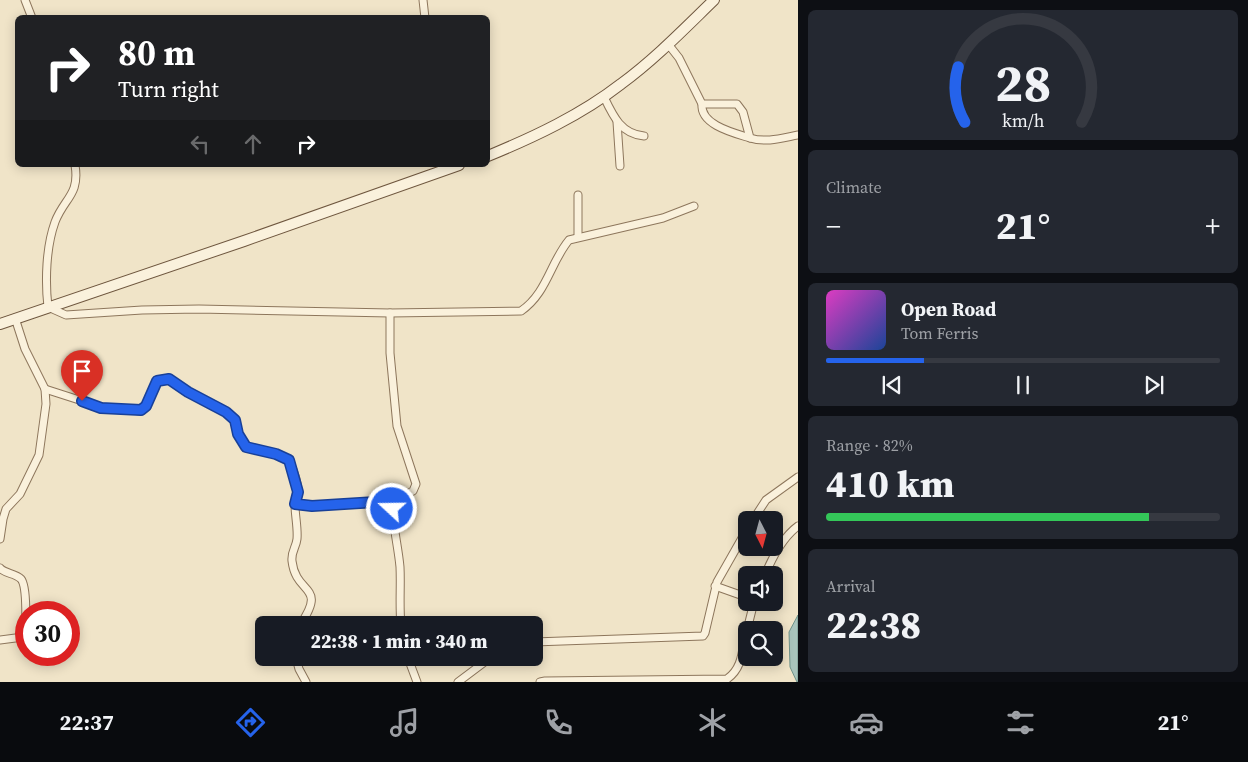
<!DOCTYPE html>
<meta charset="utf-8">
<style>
:root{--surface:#171b24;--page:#242831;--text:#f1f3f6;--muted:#9ea1a6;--line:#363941;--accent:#2563eb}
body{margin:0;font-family:"Source Serif 4",serif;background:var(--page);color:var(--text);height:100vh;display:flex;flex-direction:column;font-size:19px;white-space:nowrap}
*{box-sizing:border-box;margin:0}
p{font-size:16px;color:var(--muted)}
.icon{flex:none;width:28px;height:28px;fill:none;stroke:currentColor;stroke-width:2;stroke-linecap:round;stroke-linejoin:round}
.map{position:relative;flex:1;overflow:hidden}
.panel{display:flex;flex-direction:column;gap:10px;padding:10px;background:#0d0f14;width:450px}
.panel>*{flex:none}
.guide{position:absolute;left:15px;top:15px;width:475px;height:152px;border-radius:8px;box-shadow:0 2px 12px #0003;background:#202124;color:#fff;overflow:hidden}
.needle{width:32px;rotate:174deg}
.controls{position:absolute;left:738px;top:511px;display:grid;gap:10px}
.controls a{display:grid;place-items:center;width:45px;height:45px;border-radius:8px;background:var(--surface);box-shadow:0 2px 12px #0003;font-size:25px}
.speed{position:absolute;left:15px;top:601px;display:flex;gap:10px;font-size:25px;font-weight:700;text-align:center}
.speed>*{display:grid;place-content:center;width:65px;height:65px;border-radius:50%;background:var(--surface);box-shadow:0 2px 12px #0003;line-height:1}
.speed .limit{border:8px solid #d22;background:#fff;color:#111}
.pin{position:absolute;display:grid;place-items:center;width:42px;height:42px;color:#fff;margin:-51px -21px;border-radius:50% 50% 50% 0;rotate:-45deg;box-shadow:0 0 5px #0007}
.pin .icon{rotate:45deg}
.me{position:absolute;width:55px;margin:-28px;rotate:291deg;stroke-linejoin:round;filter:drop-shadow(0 0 4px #0008)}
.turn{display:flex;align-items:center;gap:18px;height:105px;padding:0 20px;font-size:22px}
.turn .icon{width:65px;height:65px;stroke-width:2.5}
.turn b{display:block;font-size:35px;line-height:42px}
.lanes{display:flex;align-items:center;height:48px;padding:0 20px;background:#0003;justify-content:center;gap:25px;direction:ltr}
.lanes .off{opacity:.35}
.big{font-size:38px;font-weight:800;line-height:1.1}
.panel .card{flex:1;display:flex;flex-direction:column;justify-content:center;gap:8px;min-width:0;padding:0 18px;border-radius:8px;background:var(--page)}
.panel .dial{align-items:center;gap:0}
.dial svg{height:130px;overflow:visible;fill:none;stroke:var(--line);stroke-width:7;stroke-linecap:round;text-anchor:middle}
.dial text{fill:var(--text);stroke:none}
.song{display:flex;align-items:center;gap:15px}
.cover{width:60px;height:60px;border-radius:8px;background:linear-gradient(135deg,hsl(310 70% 55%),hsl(220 70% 35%))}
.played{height:5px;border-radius:2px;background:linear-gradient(90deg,var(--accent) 25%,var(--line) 25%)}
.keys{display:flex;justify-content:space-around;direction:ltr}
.heat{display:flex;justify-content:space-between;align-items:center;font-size:28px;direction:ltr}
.charge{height:8px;border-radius:4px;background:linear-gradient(90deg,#34c759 82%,var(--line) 0)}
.trip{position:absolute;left:255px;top:616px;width:288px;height:50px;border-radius:8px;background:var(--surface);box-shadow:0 2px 12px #0003;font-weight:800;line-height:50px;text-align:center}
.dock{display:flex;height:80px;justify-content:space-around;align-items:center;background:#090b0e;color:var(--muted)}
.dock .icon{width:35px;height:35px}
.dock .current{color:var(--accent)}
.dock b{font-size:22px;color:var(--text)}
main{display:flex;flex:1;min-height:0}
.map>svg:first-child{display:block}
.water{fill:#a9c4bc;stroke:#6f938a}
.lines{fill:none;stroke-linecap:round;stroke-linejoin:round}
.minor-casing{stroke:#8d765c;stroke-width:9}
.secondary-casing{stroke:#6f573f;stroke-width:12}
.minor{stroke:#faf1dc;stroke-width:7}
.secondary{stroke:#faf1dc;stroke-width:10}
.route-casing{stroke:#184099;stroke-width:12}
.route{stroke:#2563eb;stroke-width:9}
</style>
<main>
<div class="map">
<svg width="798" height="682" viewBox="0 0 798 682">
<rect width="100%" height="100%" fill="#f0e4c8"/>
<polygon class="water" points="798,615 798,682 797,682 790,667 789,632"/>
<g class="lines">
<g class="minor-casing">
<g id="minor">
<polyline points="25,0 32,18"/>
<polyline points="423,0 425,18"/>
<path d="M668 44 679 58 702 104H737L743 112 750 138C766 143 782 138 798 135"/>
<path d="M604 97C613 116 621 134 644 136"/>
<path d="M702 104C700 125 734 133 750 138"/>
<polyline points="617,122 620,166"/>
<path d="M75 165C80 195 64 198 55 222 46 247 45 281 48 307L66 315 142 310 199 309 390 313 521 311C547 293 550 263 569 240L663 218 694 206"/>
<polyline points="578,195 578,236"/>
<path d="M390 313V353L397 426 416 484 413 491 392 501C392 523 398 545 400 567 401 586 399 605 401 625"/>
<path d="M45 389 101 407 141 411 146 406 157 381 169 379 188 393 226 412 235 420 238 434 246 447 276 454 289 460C293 469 299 484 298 494 297 497 295 501 295 505 295 516 298 528 297 539 296 548 291 551 292 561 296 596 328 584 300 625"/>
<polyline points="295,504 312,506 392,501"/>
<polyline points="753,520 766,500 798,477"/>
<polyline points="0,539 3,519 6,509 20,494 39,455 46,404 45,389 25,349 15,318"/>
<path d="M0 568C5 574 15 573 21 579 27 586 27 629 23 637L0 640"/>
<path d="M765 575C772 558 783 537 798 526"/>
<polyline points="715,586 746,597"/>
<polyline points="747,630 754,602"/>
<polyline points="534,642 703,636 705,633 717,582 746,531"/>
<polyline points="296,658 299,669 306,682"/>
<polyline points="408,658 417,682"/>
<polyline points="458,682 490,658"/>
<path d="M540 682 545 681 727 679C743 668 742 650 746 632"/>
</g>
</g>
<g class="secondary-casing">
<g id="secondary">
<path d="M488 156C534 137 581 115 621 84 655 59 684 29 714 0"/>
<polyline points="0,324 244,241 459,165"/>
</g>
</g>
<use href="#minor" class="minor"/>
<use href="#secondary" class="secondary"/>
</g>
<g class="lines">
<g class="route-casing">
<polyline id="route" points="82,401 101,408 141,410 146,406 157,381 169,379 188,392 226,412 235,420 238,434 246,447 276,454 289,460 298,492 295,504 312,506 392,501 392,509"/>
</g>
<use href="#route" class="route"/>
</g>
</svg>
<div class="controls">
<a><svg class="needle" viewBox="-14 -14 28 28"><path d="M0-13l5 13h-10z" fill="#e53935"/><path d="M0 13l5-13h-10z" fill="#9ea1a6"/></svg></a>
<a><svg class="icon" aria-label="sound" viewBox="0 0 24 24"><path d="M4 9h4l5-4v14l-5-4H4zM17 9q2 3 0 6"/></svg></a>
<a><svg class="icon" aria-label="search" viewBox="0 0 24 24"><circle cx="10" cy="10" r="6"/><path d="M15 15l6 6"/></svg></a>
</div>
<div class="speed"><div class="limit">30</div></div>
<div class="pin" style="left:82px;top:401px;background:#d93025"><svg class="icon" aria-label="arrive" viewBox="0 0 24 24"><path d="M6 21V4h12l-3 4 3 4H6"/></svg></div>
<svg class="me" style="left:392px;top:509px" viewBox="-20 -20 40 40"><circle r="17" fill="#2563eb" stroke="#fff" stroke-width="3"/><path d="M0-11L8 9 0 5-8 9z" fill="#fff"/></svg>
<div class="trip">22:38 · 1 min · 340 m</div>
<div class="guide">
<div class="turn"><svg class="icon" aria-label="right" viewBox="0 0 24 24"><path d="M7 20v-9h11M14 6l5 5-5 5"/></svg><div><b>80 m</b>Turn right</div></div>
<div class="lanes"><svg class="icon off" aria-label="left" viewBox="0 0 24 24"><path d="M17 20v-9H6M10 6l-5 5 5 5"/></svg><svg class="icon off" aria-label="ahead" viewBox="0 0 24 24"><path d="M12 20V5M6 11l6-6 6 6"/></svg><svg class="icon" aria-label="right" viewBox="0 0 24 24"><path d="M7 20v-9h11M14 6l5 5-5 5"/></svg></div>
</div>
</div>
<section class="panel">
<div class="card dial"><svg viewBox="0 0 100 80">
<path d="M14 69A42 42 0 1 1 86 69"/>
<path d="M14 69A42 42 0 0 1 10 35" stroke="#2563eb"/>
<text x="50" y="56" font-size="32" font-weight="700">28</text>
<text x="50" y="72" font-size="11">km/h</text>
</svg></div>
<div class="card"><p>Climate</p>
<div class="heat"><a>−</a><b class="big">21°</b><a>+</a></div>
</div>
<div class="card">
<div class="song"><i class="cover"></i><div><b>Open Road</b><p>Tom Ferris</p></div></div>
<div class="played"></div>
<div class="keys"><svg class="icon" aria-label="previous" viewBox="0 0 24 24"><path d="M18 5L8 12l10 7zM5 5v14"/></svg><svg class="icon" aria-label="pause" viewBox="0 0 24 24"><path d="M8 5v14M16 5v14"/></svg><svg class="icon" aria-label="next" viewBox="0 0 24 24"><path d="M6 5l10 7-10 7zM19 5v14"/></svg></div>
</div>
<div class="card"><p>Range · 82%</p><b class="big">410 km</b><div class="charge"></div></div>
<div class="card"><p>Arrival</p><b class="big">22:38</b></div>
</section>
</main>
<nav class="dock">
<b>22:37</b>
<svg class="icon current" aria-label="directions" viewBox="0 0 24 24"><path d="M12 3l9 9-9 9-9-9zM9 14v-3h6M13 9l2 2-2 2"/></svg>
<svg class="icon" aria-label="music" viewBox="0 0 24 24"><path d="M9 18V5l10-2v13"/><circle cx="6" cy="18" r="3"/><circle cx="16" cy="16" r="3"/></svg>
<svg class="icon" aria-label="phone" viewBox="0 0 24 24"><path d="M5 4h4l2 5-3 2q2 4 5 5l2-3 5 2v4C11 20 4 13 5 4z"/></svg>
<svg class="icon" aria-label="climate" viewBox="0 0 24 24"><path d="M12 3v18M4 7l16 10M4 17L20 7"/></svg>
<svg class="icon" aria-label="car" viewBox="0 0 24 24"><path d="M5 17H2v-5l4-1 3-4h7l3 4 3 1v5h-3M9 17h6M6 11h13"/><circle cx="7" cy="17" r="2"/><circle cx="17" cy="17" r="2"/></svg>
<svg class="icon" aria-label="filters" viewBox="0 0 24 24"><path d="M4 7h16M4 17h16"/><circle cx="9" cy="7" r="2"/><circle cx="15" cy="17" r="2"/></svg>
<b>21°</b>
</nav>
